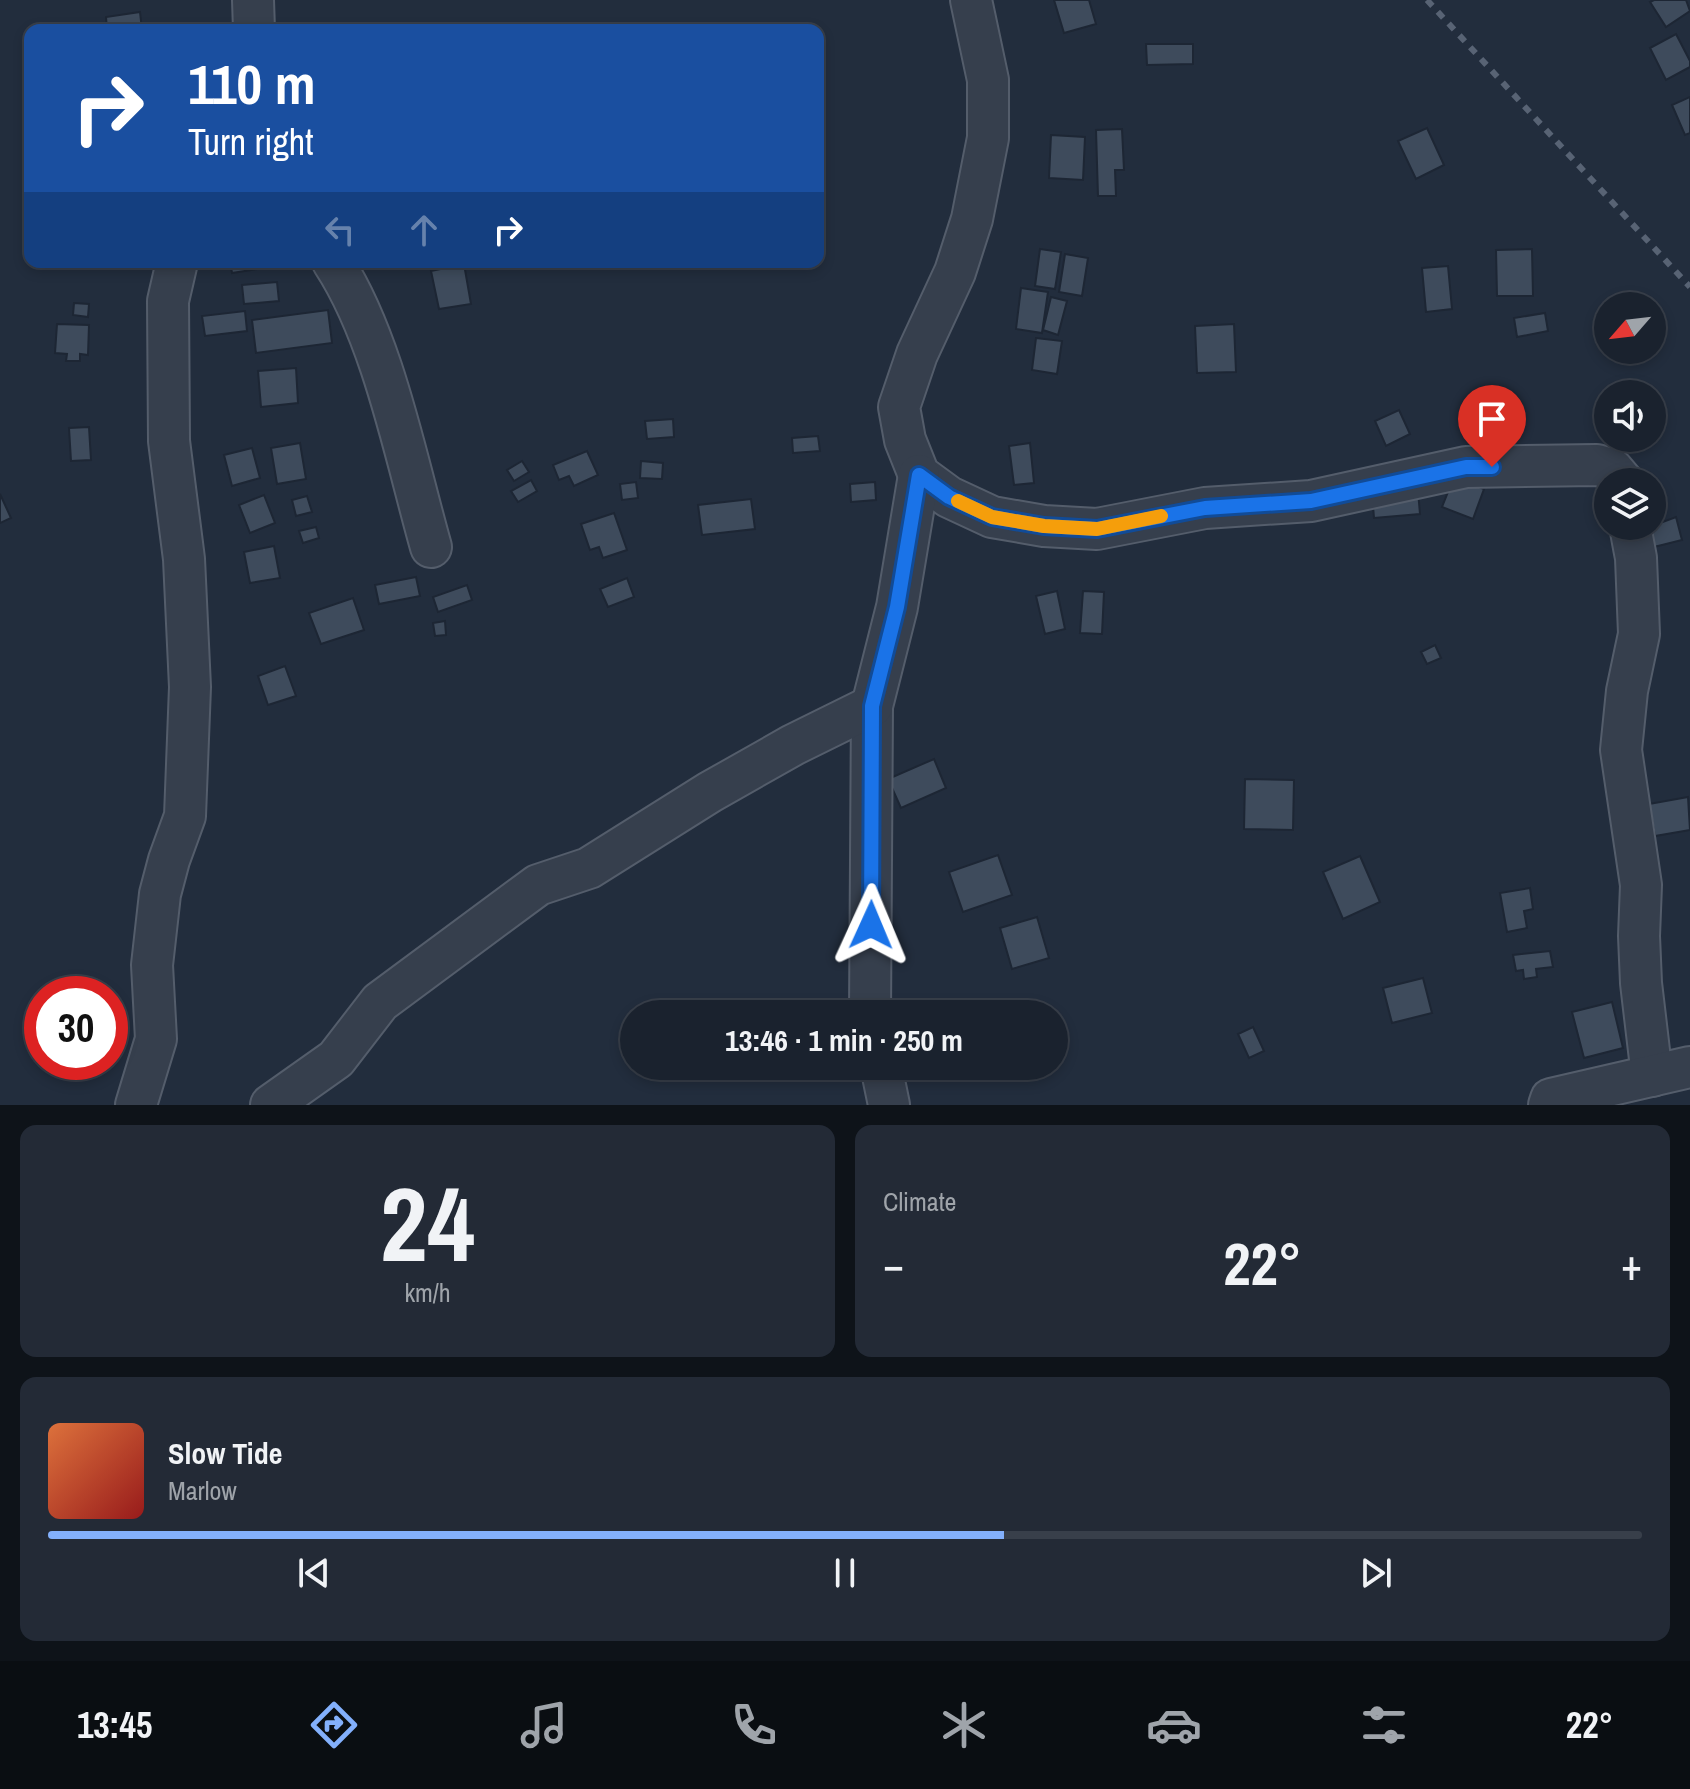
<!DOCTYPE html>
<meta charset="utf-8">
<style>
:root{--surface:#1a222e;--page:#232a36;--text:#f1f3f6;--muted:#9fa4aa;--line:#383f4a;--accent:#83b0fc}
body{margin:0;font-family:"Archivo Narrow",sans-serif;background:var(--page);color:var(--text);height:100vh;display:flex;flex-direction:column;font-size:30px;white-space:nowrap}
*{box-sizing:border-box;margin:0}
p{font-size:26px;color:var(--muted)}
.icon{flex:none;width:44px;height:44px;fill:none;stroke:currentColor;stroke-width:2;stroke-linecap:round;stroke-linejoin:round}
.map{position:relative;height:1105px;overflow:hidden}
.sheet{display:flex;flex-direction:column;gap:20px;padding:20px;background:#0e1319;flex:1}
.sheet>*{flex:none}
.guide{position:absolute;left:24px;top:24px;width:800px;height:244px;border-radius:16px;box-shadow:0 4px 12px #0003,0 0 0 2px var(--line);background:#1a4fa0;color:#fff;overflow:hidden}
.needle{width:52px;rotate:242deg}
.tools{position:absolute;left:1594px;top:292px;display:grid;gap:16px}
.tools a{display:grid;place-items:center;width:72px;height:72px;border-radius:50%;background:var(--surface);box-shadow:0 4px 12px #0003,0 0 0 2px var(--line);font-size:40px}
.speed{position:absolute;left:24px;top:976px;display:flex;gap:16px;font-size:40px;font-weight:700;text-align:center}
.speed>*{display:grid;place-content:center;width:104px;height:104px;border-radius:50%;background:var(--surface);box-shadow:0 4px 12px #0003,0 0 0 2px var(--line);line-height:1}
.speed .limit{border:12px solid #d22;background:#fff;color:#111}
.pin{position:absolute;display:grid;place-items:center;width:68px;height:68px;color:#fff;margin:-82px -34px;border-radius:50% 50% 50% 0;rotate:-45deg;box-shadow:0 0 8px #0007}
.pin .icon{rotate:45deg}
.me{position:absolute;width:88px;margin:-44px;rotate:1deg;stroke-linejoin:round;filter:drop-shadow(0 0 6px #0008)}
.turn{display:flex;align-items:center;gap:28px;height:168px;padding:0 32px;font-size:36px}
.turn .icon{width:104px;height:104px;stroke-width:2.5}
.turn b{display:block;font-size:56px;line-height:68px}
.lanes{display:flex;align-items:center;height:76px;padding:0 32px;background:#0003;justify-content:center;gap:40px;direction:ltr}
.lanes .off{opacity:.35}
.big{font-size:60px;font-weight:800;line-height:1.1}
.sheet .widget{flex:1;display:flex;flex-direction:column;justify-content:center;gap:12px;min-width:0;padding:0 28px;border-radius:16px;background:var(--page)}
.sheet .dial{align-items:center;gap:0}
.dial b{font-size:104px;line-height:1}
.song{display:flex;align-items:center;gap:24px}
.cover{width:96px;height:96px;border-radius:12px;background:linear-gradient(135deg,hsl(20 70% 55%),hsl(0 70% 35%))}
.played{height:8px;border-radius:4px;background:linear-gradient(90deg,var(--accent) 60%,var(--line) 60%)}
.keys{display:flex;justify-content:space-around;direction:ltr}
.heat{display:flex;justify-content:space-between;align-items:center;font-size:44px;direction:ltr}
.sheet .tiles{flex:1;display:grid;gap:20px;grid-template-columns:1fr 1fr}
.widget:last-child{grid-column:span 2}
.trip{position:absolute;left:620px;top:1000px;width:448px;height:80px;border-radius:40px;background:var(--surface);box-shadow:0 4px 12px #0003,0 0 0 2px var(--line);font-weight:800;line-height:80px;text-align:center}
.menu{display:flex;height:128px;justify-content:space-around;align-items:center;background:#0a0e12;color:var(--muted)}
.menu .icon{width:56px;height:56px}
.menu .selected{color:var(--accent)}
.menu b{font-size:36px;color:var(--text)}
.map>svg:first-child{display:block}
.building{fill:#3e4b5c;stroke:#1d2634;stroke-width:2}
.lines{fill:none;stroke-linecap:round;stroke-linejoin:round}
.minor-casing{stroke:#545d6b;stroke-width:44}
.minor{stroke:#363f4d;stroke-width:40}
.rail{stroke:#586374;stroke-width:6;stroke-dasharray:8 8;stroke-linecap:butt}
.route-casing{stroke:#114b97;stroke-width:20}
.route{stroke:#1a73e8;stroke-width:14}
.slow{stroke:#f59e0b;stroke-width:14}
</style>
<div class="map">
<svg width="1690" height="1105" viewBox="0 0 1690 1105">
<rect width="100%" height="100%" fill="#222d3d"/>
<g class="building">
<polygon points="1054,0 1089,0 1096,24 1064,33"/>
<polygon points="1654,0 1686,0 1690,11 1666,27 1650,2"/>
<polygon points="140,12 142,30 107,30 106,17"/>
<polygon points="1676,34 1690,61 1690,67 1666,80 1650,48"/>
<polygon points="1146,44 1193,44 1193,64 1147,65"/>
<polygon points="1690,97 1690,133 1685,135 1672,105"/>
<polygon points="1427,128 1444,165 1416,179 1398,141"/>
<polygon points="1122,129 1124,170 1115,170 1116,196 1098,196 1096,130"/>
<polygon points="1051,135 1085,137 1083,180 1049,178"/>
<polygon points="1040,249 1061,252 1055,289 1035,286"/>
<polygon points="1532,249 1533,296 1497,296 1496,250"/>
<polygon points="1065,254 1088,258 1082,296 1059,292"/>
<polygon points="230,262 282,262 282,265 232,273"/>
<polygon points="464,264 471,304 439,309 431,271"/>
<polygon points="1448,266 1452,309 1426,312 1422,268"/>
<polygon points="277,282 279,301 244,304 242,285"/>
<polygon points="1021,288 1048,292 1042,333 1016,329"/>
<polygon points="1051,297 1067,301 1058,335 1043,330"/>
<polygon points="74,303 89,304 88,317 73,315"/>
<polygon points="328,310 332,343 256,353 252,320"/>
<polygon points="245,311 247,331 205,336 202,316"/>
<polygon points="1545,313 1548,331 1517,337 1514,318"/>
<polygon points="57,324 89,325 88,355 80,354 80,361 66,361 67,354 55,353"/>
<polygon points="1234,324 1236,372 1197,373 1195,326"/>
<polygon points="1036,338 1062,341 1057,374 1032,370"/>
<polygon points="296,368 298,403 261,407 258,371"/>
<polygon points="1399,410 1410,434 1386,446 1375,421"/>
<polygon points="673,419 674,437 647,439 645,421"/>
<polygon points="89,427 91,460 71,461 69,428"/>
<polygon points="818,436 820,451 793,453 792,438"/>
<polygon points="300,443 306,479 277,484 271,448"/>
<polygon points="1030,443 1034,483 1014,485 1009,446"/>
<polygon points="252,448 260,478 232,486 224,455"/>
<polygon points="587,451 598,475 574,486 569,476 559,480 553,465"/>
<polygon points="522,461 529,472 514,481 507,470"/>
<polygon points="641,461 663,463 662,479 640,478"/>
<polygon points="1454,477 1484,489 1473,519 1442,507"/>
<polygon points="531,480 537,491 518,502 511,491"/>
<polygon points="636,482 638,498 622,500 620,484"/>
<polygon points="875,482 876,500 851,502 850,484"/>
<polygon points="1418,491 1420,514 1374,518 1372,494"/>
<polygon points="0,494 11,518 0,523"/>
<polygon points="264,495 275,523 250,533 239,505"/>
<polygon points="307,496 312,512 296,516 292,500"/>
<polygon points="751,499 755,529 702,535 698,505"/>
<polygon points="614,513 627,550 603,558 599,547 590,550 581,524"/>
<polygon points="1676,517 1682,540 1646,549 1644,526 1652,526"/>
<polygon points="316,527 319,538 303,543 299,531"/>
<polygon points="274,546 280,578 250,583 244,552"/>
<polygon points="416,577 420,596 379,604 375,585"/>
<polygon points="627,578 634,597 608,607 600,589"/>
<polygon points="467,585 472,600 438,612 433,597"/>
<polygon points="1057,591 1065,629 1045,634 1036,596"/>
<polygon points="1083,591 1104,592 1102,634 1080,633"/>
<polygon points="353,598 364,630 321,644 309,613"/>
<polygon points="445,621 446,635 435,636 433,623"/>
<polygon points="1435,645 1441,658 1427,664 1421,652"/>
<polygon points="285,666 296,696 268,705 258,676"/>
<polygon points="934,759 946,788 901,808 888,779"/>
<polygon points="1245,779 1294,780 1293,830 1244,829"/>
<polygon points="1688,797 1690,830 1655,836 1649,804"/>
<polygon points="998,855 1012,895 963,912 949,872"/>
<polygon points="1360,856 1380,902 1343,919 1323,872"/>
<polygon points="1530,888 1533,909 1524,911 1527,928 1507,932 1500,893"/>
<polygon points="1037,917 1049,958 1012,969 1000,928"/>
<polygon points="1550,951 1553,967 1536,969 1537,977 1524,979 1523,970 1516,971 1513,955"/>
<polygon points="1423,978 1432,1013 1392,1023 1383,988"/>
<polygon points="1612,1002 1623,1048 1584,1058 1572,1012"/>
<polygon points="1253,1027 1264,1051 1249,1058 1238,1034"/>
</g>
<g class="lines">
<g class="minor-casing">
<g id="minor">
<polyline points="253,0 254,30"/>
<polyline points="971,0 988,80 988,138 972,219 955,272 917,354 899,407 905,440 919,475 949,497 992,517 1044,526 1097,529 1205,508 1311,501 1466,467 1597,465 1612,469 1623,482"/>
<path d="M333 262C383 338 406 459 431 547"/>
<polyline points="1630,526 1636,558 1639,634 1627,691 1621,750 1641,885 1639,936 1641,983 1652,1076"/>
<polyline points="870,1014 872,706 897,607 919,475"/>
<polyline points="881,1066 889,1105"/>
<polyline points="136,1105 156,1039 152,965 160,894 169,860 185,816 190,687 184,559 169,441 168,301 177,262"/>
<polyline points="271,1105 336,1059 380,1002 538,885 589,868 710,792 793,745 872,706"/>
<polyline points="1549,1105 1551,1099 1690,1067"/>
</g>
</g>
<use href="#minor" class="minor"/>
<polyline class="rail" points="1427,0 1690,287"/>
</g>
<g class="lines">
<g class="route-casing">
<polyline id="route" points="871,925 872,706 897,607 919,475 949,497 992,517 1044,526 1097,529 1205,508 1311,501 1466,467 1492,467"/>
</g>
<use href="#route" class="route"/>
<polyline class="slow" points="958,501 992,517 1044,526 1097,529 1161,516"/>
</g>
</svg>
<div class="tools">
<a><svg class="needle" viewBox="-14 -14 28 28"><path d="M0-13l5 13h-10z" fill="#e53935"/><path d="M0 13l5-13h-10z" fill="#9fa4aa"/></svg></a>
<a><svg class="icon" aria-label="sound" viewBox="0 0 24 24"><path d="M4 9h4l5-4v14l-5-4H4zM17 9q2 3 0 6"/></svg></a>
<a><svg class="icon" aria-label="layers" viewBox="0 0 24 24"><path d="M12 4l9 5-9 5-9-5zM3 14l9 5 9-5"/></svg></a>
</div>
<div class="speed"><div class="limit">30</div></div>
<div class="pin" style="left:1492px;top:467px;background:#d93025"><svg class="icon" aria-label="arrive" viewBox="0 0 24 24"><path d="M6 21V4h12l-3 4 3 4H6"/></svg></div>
<svg class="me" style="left:871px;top:925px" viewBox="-20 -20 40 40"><path d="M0-17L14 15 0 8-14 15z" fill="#1a73e8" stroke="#fff" stroke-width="4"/></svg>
<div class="trip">13:46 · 1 min · 250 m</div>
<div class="guide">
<div class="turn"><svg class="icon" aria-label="right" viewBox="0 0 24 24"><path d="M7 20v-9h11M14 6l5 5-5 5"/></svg><div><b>110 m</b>Turn right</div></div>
<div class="lanes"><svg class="icon off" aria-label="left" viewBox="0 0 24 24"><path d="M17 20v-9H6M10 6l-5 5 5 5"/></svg><svg class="icon off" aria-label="ahead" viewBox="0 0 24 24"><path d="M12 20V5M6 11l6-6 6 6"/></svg><svg class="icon" aria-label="right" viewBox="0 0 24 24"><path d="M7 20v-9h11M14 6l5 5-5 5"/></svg></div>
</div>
</div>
<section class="sheet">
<div class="tiles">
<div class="widget dial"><b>24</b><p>km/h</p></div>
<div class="widget"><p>Climate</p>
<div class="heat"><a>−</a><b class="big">22°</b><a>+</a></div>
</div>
<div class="widget">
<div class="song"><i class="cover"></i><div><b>Slow Tide</b><p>Marlow</p></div></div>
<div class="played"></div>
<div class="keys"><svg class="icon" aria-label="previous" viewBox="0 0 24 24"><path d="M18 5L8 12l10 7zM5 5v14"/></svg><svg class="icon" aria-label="pause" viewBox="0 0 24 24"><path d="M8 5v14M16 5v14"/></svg><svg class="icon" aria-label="next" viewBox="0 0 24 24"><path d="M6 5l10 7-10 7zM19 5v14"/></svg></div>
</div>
</div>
</section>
<nav class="menu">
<b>13:45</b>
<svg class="icon selected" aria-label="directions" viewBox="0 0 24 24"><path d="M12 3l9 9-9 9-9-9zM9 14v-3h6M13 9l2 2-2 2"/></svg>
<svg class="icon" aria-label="music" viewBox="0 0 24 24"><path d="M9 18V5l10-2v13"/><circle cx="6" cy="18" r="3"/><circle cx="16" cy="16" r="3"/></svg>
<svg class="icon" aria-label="phone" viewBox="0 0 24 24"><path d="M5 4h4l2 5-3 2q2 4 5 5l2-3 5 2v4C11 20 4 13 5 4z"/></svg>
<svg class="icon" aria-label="climate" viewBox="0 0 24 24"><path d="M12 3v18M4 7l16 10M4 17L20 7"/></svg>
<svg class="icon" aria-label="car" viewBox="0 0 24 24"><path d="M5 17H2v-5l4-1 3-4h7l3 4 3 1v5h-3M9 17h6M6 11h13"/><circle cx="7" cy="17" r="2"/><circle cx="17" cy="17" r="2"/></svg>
<svg class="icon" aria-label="filters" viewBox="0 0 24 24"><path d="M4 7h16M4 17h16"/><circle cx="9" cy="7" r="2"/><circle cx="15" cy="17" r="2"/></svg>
<b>22°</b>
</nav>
